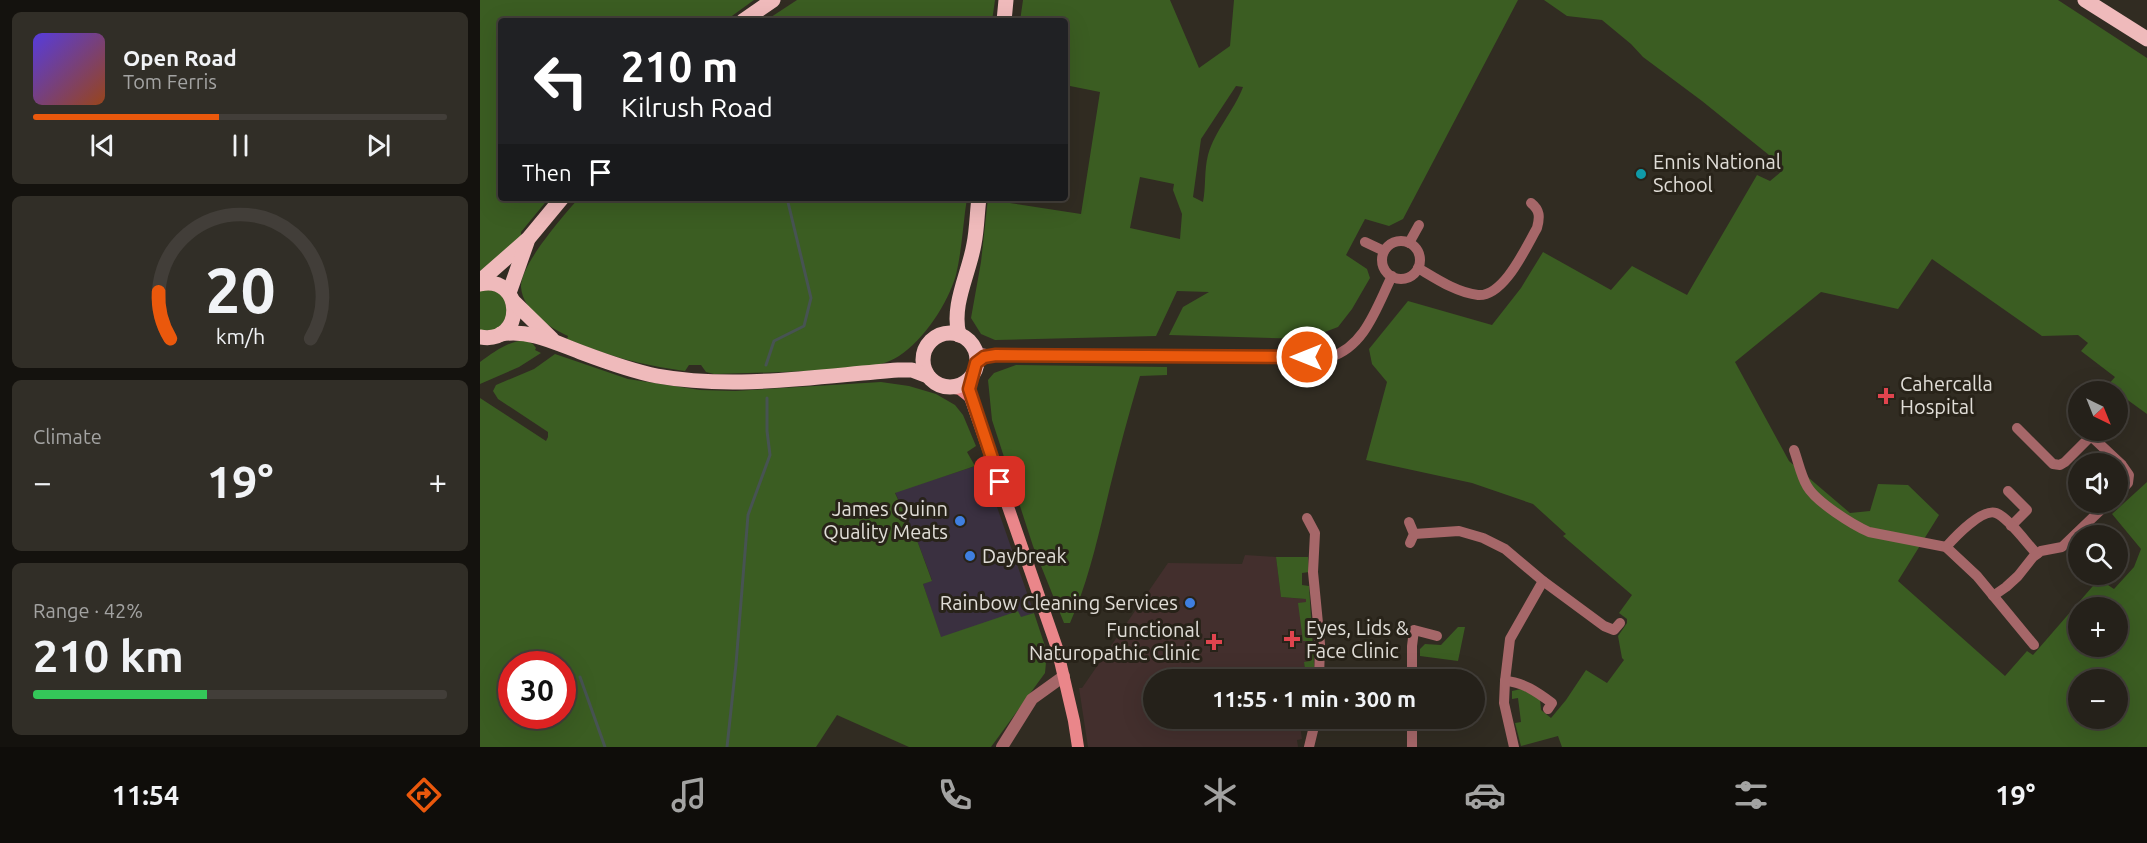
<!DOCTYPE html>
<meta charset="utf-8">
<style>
:root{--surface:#25211a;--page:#312e27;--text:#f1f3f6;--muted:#a3a3a2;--line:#423e39;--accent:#ea580c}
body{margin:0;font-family:Ubuntu,sans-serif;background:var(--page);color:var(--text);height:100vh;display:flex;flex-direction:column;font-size:22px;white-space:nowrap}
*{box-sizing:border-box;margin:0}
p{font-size:20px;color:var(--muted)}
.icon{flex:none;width:33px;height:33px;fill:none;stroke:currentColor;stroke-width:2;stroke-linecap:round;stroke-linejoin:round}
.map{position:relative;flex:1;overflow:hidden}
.drawer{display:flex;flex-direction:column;gap:12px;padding:12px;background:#14120e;width:480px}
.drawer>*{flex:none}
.top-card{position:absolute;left:18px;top:18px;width:570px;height:183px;border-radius:6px;box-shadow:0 6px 24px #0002,0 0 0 2px var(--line);background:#202124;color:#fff;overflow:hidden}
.needle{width:39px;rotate:137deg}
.controls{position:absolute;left:1588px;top:381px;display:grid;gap:12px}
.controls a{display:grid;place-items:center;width:60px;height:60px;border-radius:50%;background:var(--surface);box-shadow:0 6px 24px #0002,0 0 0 2px var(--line);font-size:30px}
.speed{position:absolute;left:18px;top:651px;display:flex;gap:12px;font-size:30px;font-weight:700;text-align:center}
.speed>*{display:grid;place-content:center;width:78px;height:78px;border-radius:50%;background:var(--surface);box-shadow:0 6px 24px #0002,0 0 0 2px var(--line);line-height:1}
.speed .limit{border:9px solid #d22;background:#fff;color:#111}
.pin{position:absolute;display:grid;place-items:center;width:51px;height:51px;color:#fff;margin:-26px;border-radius:12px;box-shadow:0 3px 9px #0006}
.me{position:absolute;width:66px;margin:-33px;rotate:270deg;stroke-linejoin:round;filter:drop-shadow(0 0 4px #0008)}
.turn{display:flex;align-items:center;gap:21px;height:126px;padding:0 24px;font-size:27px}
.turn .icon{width:78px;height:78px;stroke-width:2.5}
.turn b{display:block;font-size:42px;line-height:51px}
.then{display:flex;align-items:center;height:57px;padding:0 24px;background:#0003;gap:12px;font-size:22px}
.big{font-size:45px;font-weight:600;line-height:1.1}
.drawer .widget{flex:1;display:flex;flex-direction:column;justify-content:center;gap:9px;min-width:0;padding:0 21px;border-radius:9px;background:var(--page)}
.drawer .dial{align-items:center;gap:0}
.dial svg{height:156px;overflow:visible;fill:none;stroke:var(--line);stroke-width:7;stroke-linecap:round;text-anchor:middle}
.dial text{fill:var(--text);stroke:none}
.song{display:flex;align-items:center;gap:18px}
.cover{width:72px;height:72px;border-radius:9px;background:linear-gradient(135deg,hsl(250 70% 55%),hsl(20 70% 35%))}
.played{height:6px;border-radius:3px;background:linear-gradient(90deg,var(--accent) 45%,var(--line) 45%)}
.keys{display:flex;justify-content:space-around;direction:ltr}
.heat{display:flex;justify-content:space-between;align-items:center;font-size:33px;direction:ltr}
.charge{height:9px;border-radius:4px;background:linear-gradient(90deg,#34c759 42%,var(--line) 0)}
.trip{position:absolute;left:663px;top:669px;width:342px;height:60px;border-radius:30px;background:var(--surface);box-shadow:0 6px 24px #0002,0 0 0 2px var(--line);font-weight:600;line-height:60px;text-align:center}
.dock{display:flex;height:96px;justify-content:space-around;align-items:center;background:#0f0d0a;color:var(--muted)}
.dock .icon{width:42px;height:42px}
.dock .on{color:var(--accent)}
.dock b{font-size:27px;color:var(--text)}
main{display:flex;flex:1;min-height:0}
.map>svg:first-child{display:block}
.commercial{fill:#3a3040}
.industrial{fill:#432f2d}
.green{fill:#3b5d22;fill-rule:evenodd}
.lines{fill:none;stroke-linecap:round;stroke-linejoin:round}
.stream{stroke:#475352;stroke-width:3}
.minor{stroke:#a66769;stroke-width:10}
.tertiary{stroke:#a66769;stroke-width:12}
.secondary{stroke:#ea868a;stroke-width:12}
.primary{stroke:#efbabb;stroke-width:15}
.route-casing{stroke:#983908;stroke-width:15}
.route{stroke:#ea580c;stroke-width:10}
.culture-dot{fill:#0f9aa8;stroke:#282319;stroke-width:2}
.health-dot{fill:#e0444e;stroke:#282319;stroke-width:2}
.shop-dot{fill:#3f7fe0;stroke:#282319;stroke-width:2}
.labels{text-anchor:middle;stroke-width:6;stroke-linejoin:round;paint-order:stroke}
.poi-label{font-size:20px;fill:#e0ddd7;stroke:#282319;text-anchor:start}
</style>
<main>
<section class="drawer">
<div class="widget">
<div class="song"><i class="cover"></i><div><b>Open Road</b><p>Tom Ferris</p></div></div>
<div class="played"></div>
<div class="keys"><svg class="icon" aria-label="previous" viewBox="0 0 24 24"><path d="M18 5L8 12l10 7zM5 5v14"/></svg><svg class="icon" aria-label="pause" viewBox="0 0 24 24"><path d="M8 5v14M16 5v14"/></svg><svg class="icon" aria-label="next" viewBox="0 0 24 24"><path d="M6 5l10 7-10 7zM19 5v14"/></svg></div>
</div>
<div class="widget dial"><svg viewBox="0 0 100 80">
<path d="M14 69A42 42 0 1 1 86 69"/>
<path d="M14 69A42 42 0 0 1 8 45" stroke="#ea580c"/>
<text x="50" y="56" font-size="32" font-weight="700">20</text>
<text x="50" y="72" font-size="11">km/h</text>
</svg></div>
<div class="widget"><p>Climate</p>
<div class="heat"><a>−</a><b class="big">19°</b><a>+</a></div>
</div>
<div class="widget"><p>Range · 42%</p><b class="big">210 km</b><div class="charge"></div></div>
</section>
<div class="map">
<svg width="1667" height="747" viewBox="0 0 1667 747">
<rect width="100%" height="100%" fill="#312c22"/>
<polygon class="commercial" points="502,464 554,613 540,618 538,612 461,638 443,584 452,580 438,543 415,492"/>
<polygon class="industrial" points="765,555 796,557 801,597 826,599 830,640 827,641 830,662 824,663 826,679 674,680 674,718 819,719 822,739 817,740 818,747 608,747 599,688 602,688 688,563 762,564"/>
<g class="green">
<polygon points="0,0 274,0 245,21 21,21 21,198 69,198 41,232 41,239 0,271"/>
<polygon points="317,0 515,0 512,21 285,21"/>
<path d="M543 0H690L719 68 750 46 754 0H1038L923 219 909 226 885 219 866 255 887 269 890 278 872 309 858 327 826 339 689 335 703 307 729 292 697 291 676 336 515 340 501 334 491 318 501 262 508 198H517V201L601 214 620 92 585 85V21H540ZM756 86 763 87C754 111 735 130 728 155 724 170 726 188 723 202L713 197 721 139ZM660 177 694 184 693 190 702 214 700 239 650 228Z"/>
<path d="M1064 0H1578L1667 58V414L1638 393V392L1627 386 1635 377 1601 351 1608 343 1598 335 1562 336 1452 259 1418 309 1341 292 1255 362 1309 461 1370 513 1390 511 1398 484 1428 485 1459 515 1418 581 1525 676 1547 651 1553 655 1619 579 1634 589 1654 567 1661 549 1632 514 1667 482V747H1082L1078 736 1041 746 1035 723 1041 722 1038 698 1032 699V691L1041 689 1060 699 1061 710 1071 718 1086 700 1106 670 1127 683 1144 660 1142 658 1138 636 1147 623V619L1139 613 1152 595 1083 536 1086 534 1053 504 992 483 886 460 907 382 892 364 889 349 928 301 1012 325 1041 288 1063 252 1131 290 1152 266 1207 295 1277 175 1290 181 1302 171 1289 155 1222 101 1163 57 1151 44 1122 20 1087 16ZM1599 608H1638V646H1599ZM1599 680H1638V718H1599Z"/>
<path d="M99 198H487C483 223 482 250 476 275 468 303 444 340 419 356 399 369 371 368 348 370 310 372 272 373 234 374L226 372 221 365H209L205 371C160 365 129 356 87 339L88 336C69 327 43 311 41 287 40 265 84 215 99 198Z"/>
<polygon points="0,289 18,291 27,302 29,313 18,330 0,331"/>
<path d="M44 340 53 344 56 348 55 350 61 353 39 367 0 384V362C14 352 27 342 44 340Z"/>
<path d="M75 354 148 379 220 390 255 391 401 382 429 386 456 394 475 405 483 415 496 446 487 452 495 466 415 493 438 543 452 581 443 584 461 637 538 611 541 617 554 613 567 652 565 673 511 747H429L357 715 336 747H0V398L66 441 68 437V432L18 399 13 391 16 385 54 369ZM32 664H82V716H32Z"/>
<path d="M536 365 687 367V375L660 376C649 413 639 450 630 487 619 533 609 580 590 623H584L553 546 512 420 508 380 514 373Z"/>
<polygon points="796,557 828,557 829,572 822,573 822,585 829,586 835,679 826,679 824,662 830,661 827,641 823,641 818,603 826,602 826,599 801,597"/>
<polygon points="978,627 985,627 978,661 940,656 940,649 945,644 961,645"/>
</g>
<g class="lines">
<g class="stream">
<polyline points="286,365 294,341 324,326 331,298 307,198"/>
<polyline points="100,677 125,747"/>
<polyline points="247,747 256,664 268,515 290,455 287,431 287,398"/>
</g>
<g class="minor">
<circle cx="921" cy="260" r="19"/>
<polyline points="885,242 904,251"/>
<polyline points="929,243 939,225"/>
<path d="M938 268C955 278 977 293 998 295 1024 297 1046 247 1057 228 1060 217 1060 210 1051 203"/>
<path d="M493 347 499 352 510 355 850 357C885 347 897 306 912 276"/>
<polyline points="1638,410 1641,407"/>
<polyline points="1537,428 1573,464 1580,465 1585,462 1611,436"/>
<polyline points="1617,430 1611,436 1642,465 1649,475 1648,483 1638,494"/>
<path d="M1314 450C1318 461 1321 476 1327 486 1336 502 1373 525 1389 532L1466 547 1497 576 1554 645"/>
<polyline points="1528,491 1547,510 1531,526"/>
<polyline points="827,518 835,533 833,572 840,644 839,680"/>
<polyline points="929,522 934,534 930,543"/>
<polyline points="934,534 979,531 1003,538 1025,549 1063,581 1124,626 1134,630 1140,623"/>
<path d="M1466 547C1475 537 1502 508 1516 513 1529 518 1547 544 1557 554"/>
<polyline points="1513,596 1526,587 1538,576 1553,557 1561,551 1582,547 1629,502"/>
<polyline points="932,680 932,646 934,630 957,636"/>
<path d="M1025 681C1043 682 1057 692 1072 703L1068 709"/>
<polyline points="932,718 932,747"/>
<polyline points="829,747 836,718"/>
<polyline points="1034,747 1024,703 1025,681 1030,639 1063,581"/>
</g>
<polyline class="tertiary" points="522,747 552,699 584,676"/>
<g class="secondary">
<polyline points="492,375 489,382 490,397 577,648 594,721 598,747"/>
<polyline points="470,387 480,389 490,397"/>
</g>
<g class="primary">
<polyline points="1605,0 1667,39"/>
<polyline points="263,21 293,0"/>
<polyline points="524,21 526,0"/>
<polyline points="0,281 48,239 82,198"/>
<path d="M0 284C44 274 46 345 0 337"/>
<polyline points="29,293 47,242"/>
<polyline points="33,301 72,339"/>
<circle cx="470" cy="360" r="27"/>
<path d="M21 334C50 329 76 343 103 353 127 362 152 371 177 376 256 390 339 376 418 370H432L448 376"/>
<path d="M479 335C471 305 489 274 494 244 497 229 497 213 499 198"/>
</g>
</g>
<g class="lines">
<g class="route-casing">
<polyline id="route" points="520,482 489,389 496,363 504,357 516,355 827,357"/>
</g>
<use href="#route" class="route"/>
</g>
<circle class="culture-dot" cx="1161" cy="174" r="6"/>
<g class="health-dot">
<path d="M1403 387h6v6h6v6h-6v6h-6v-6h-6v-6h6z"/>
<path d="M809 630h6v6h6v6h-6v6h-6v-6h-6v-6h6z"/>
<path d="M731 633h6v6h6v6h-6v6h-6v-6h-6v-6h6z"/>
</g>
<g class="shop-dot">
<circle cx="480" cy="521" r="6"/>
<circle cx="490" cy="556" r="6"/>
<circle cx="710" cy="603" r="6"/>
</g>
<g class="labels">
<g class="poi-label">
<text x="1173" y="169">Ennis National<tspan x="1173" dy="23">School</tspan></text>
<text x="1420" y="391">Cahercalla<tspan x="1420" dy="23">Hospital</tspan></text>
<text x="468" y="516" text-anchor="end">James Quinn<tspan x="468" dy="23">Quality Meats</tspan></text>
<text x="502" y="563">Daybreak</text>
<text x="698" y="610" text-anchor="end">Rainbow Cleaning Services</text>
<text x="826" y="635">Eyes, Lids &amp;<tspan x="826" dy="23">Face Clinic</tspan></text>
<text x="720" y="637" text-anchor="end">Functional<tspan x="720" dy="23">Naturopathic Clinic</tspan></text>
</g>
</g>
</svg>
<div class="controls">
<a><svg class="needle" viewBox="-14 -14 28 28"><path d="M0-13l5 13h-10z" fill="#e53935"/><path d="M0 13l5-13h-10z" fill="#a3a3a2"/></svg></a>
<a><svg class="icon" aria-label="sound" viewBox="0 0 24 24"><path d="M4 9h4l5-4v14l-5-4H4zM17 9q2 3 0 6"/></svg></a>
<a><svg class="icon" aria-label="search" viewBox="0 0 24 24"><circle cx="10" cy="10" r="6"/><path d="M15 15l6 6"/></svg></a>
<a>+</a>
<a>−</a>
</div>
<div class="speed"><div class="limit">30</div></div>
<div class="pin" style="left:520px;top:482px;background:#d93025"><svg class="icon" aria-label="arrive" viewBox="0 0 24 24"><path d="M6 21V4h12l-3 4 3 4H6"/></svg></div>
<svg class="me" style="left:827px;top:357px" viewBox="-20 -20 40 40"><circle r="17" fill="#ea580c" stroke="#fff" stroke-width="3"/><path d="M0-11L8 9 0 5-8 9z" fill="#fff"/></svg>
<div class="trip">11:55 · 1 min · 300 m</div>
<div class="top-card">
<div class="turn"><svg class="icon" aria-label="left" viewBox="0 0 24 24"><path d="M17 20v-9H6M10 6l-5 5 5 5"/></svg><div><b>210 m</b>Kilrush Road</div></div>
<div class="then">Then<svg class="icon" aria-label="arrive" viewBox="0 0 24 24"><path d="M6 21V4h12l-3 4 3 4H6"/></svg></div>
</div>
</div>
</main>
<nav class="dock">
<b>11:54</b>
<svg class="icon on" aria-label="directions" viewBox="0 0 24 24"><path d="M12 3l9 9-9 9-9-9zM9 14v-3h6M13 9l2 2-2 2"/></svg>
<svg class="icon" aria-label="music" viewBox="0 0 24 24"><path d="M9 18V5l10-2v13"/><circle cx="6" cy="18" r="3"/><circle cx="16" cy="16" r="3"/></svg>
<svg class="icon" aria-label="phone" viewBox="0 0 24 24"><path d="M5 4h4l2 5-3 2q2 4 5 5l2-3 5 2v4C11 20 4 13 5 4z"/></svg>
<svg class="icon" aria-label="climate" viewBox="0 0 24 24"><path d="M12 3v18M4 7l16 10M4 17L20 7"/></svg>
<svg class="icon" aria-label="car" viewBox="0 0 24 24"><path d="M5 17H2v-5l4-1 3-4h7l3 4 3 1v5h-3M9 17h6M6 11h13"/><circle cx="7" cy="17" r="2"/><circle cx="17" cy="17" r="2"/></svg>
<svg class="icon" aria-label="filters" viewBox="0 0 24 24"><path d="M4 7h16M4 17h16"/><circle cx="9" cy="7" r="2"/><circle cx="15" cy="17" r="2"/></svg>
<b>19°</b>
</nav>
